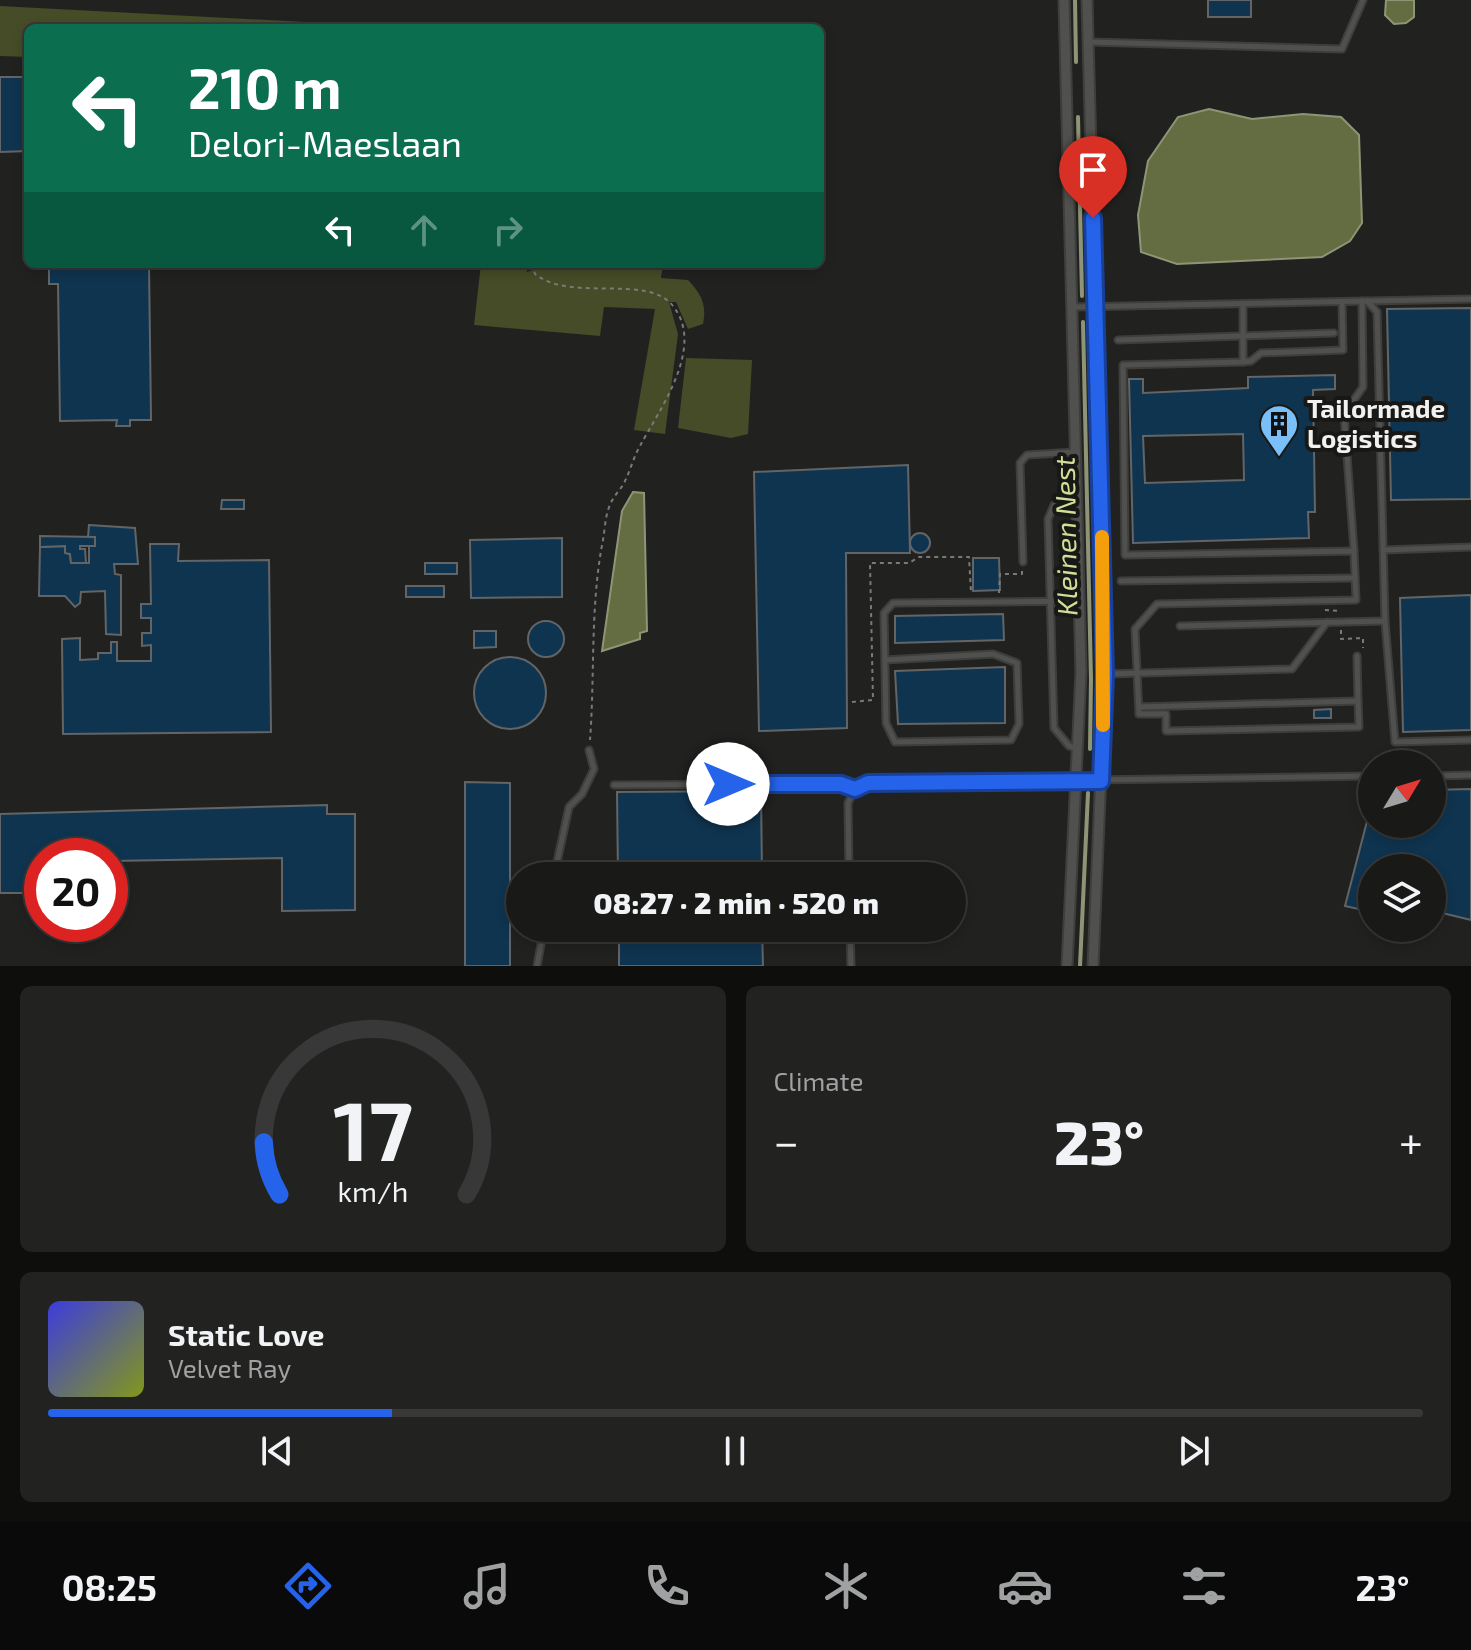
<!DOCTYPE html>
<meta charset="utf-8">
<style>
:root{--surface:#191a18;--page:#222321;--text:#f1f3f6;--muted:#9fa1a2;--line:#373837;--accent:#2563eb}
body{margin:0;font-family:"Exo 2",sans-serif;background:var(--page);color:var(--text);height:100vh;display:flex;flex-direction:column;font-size:30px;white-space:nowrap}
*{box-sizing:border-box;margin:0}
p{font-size:26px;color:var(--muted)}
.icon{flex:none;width:44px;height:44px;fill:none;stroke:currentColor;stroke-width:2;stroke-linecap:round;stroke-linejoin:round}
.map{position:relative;height:966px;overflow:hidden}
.drawer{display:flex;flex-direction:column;gap:20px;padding:20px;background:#0e0e0d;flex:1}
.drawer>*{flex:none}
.top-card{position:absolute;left:24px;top:24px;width:800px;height:244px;border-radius:12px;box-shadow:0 4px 12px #0003,0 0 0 2px var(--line);background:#0b6e4f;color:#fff;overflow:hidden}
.needle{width:52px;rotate:52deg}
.buttons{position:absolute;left:1358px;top:750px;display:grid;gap:16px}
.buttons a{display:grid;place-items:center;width:88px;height:88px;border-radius:50%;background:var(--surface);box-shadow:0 4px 12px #0003,0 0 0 2px var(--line);font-size:40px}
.speed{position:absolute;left:24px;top:838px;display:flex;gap:16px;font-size:40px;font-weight:700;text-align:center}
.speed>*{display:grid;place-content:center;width:104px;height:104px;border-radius:50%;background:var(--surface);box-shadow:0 4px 12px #0003,0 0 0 2px var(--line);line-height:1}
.speed .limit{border:12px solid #d22;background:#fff;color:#111}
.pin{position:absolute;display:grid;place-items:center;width:68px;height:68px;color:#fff;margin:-82px -34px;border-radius:50% 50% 50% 0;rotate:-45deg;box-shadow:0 0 8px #0007}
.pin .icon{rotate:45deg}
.me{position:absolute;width:88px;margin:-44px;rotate:90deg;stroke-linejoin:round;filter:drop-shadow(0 0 6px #0008)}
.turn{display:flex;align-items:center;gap:28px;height:168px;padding:0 32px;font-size:36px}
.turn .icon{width:104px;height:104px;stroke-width:2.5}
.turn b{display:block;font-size:56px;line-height:68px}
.lanes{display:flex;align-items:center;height:76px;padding:0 32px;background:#0003;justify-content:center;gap:40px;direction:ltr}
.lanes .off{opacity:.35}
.big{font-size:60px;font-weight:800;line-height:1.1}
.drawer .tile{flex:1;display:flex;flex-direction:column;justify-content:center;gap:12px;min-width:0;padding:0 28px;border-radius:12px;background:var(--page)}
.drawer .dial{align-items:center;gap:0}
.dial svg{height:208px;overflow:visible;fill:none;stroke:var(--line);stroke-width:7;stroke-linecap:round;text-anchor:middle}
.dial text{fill:var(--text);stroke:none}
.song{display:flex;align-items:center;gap:24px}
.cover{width:96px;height:96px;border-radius:12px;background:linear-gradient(135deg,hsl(240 70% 55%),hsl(70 70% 35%))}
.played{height:8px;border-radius:4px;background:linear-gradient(90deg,var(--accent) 25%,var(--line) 25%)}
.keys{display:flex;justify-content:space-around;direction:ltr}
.heat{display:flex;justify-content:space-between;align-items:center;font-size:44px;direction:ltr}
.drawer .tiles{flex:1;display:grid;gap:20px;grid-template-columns:1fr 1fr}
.tile:last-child{grid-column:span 2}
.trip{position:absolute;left:506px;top:862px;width:460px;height:80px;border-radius:40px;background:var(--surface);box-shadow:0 4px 12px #0003,0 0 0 2px var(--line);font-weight:800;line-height:80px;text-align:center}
.menu{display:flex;height:128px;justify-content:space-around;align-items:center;background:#0a0a0a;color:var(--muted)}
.menu .icon{width:56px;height:56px}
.menu .current{color:var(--accent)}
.menu b{font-size:36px;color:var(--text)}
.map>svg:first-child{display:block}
.green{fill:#454c27}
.water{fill:#646d41;stroke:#8e9576;stroke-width:2}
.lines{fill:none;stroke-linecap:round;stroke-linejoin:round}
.stream{stroke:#8e9576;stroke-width:4}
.building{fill:#0f3450;stroke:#626466;stroke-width:2;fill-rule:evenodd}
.lane-casing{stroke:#3e3e3c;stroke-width:9}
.street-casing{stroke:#3e3e3c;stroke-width:13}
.path{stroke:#7a7b79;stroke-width:2;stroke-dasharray:4 4;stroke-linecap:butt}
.lane{stroke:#50514e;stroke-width:5}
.street{stroke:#50514e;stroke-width:9}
.route-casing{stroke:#184099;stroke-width:20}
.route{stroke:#2563eb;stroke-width:14}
.slow{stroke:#f59e0b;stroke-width:14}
.labels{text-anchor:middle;stroke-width:8;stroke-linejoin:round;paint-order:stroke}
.poi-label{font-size:26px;font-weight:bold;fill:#f1f2f0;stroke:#181816;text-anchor:start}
.water-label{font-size:28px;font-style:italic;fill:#d0df97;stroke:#181816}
</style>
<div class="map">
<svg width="1471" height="966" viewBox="0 0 1471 966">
<rect width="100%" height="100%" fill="#212220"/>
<g class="green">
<polygon points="0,6 419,28 28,28 28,57 0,56"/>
<path d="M481 264H526L527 272 539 268 538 264H663L661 278 688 280C701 294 707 304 703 324L688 329 676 302H669L678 334 665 434 634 430 655 309 604 307 600 336 474 325Z"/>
<polygon points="686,358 752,360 748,434 731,438 678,428"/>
</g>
<g class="water">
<polygon points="1386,0 1414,0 1414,17 1406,23 1394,24 1385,15"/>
<polygon points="1209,109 1252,119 1303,114 1341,117 1359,135 1362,223 1350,241 1322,257 1177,264 1141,252 1138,215 1148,161 1178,117"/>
<polygon points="633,492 644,493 647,631 640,633 640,639 602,651 622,511"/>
</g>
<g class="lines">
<g class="stream">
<polyline points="1075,0 1076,62"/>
<polyline points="1078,117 1082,296"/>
<polyline points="1083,322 1091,679 1090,749"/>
<polyline points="1080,966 1088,793"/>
</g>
</g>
<g class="building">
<rect x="1208" y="0" width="43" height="17"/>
<polygon points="0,77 28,77 28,151 0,152"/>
<polygon points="149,265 151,420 130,420 130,426 116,426 117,420 60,421 58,284 49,284 49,267"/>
<polygon points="1471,308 1471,499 1391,500 1387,309"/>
<path d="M1335 375V389L1313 390 1315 512H1308L1309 538 1133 543 1129 379H1143V393L1248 388V377ZM1243 434 1244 480 1145 483 1143 436Z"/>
<polygon points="908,465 910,553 846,553 847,728 759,731 754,472"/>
<polygon points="222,500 244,500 244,509 221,509"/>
<polygon points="89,525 135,528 138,564 114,564 115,574 121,575 121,635 106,634 105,591 81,592 80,603 75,607 65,596 39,596 40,547 65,546 65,553 70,554 71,563 89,563 89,546 95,546 95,537 88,537"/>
<circle cx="920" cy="543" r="10"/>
<polygon points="40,536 95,537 95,546 80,546 80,549 85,549 86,563 71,563 70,554 65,553 65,546 40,547"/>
<polygon points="562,538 562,597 471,598 470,540"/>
<polygon points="150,544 179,544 178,561 269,560 271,732 63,734 62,639 80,638 80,660 98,659 98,653 111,653 111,642 117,642 117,661 151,661 151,645 142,646 142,633 151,633 151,618 141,618 141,604 151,604"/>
<polygon points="973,558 999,558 1000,590 973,591"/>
<rect x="425" y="563" width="32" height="11"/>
<rect x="406" y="586" width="38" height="11"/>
<polygon points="1471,595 1471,730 1403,732 1400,598"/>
<polygon points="1003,614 1004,640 895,643 895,616"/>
<circle cx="546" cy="639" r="18"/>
<polygon points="474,631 496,631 496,647 474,648"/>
<circle cx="510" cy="693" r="36"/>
<polygon points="1005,667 1005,723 898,724 895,671"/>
<polygon points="1331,709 1331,718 1314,718 1314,710"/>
<polygon points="465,782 510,783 510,966 465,966"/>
<polygon points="1471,789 1471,920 1434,911 1432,919 1432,868 1372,868 1372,912 1345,906 1372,802 1372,824 1432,824 1432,790"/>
<polygon points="761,791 762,876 618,876 617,792"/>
<polygon points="327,805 327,814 355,814 355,910 282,911 282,858 110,861 110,856 42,856 42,909 34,909 34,893 0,893 0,814"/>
<polygon points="619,928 762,928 763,966 619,966"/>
</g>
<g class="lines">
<g class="lane-casing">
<g id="lane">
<polyline points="1090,42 1342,49 1363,0"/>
<polyline points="1368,301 1471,299"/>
<polyline points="1073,307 1367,301 1377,312 1385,621 1180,626"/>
<polyline points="1118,340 1334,333"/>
<polyline points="1243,362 1251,361 1261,353 1343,350 1342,302"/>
<polyline points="1077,487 1054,505 1048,519 1054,728 1069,746 1078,749"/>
<polyline points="1383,550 1471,547"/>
<polyline points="1354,551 1344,414 1363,387 1362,301"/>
<polyline points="1023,562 1020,463 1027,455 1075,452"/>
<polyline points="1121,581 1355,578"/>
<polyline points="1385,621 1395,742 1471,740"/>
<polyline points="1357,656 1358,701"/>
<polyline points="885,660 993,654 1017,663 1019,724 1011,740 895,742 886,723 884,613 893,603 1079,601"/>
<polyline points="1106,674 1292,669 1327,622"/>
<polyline points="1139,707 1358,701 1359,727 1166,731 1166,714 1139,714 1135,629 1157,604 1356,600 1354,551 1125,555 1123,365 1243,362 1243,304"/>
<polyline points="1432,776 1471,775"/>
<polyline points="614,785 841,784 855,789 868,783 1372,776"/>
<polyline points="554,876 569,807 582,794 594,769 589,750"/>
<polyline points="849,876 848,803 855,789"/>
<polyline points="850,928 851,966"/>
<polyline points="537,966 544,928"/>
</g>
</g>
<g class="street-casing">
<g id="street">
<polyline points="1064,0 1081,672 1067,966"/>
<polyline points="1087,0 1105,674 1093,966"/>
</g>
</g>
<g class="path">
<path d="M532 264 535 274C571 303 647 273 673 306 706 347 659 410 640 446 633 458 630 472 623 485 619 491 613 497 610 505 605 516 605 529 603 540 590 605 595 674 590 740"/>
<polyline points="999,593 1000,574 1022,574 1022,571"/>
<polyline points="1325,610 1340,611"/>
<polyline points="1341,630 1341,639 1363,638 1363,648"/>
<polyline points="852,702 873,700 870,563 909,563 919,557 969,557 971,592"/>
</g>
<use href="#lane" class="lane"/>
<use href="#street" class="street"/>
</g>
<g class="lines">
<g class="route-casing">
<polyline id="route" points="728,784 841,784 855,789 868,783 1101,781 1105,674 1093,218"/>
</g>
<use href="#route" class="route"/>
<polyline class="slow" points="1102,537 1103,725"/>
</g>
<defs>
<g id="building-pin" transform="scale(2)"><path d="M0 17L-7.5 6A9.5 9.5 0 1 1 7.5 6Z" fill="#7abff8" stroke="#181816"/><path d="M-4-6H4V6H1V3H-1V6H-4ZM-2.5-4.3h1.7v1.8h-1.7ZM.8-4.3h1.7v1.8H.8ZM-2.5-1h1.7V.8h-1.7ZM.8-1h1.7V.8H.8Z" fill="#111"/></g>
</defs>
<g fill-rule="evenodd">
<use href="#building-pin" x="1279" y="424"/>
</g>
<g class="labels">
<g class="poi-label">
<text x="1307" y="418">Tailormade<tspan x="1307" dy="30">Logistics</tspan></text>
</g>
<g class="water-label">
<text transform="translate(1066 536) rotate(-91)" y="10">Kleinen Nest</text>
</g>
</g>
</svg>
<div class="buttons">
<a><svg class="needle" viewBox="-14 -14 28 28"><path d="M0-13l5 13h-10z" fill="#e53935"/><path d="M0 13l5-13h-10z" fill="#9fa1a2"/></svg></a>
<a><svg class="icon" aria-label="layers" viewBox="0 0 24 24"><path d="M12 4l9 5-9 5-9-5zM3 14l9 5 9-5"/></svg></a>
</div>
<div class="speed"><div class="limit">20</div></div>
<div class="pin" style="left:1093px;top:218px;background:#d93025"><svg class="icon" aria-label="arrive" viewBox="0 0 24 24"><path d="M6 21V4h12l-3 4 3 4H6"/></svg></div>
<svg class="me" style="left:728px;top:784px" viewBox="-20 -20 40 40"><circle r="19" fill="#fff"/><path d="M0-13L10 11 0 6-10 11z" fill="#2563eb"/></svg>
<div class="trip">08:27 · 2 min · 520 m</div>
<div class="top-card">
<div class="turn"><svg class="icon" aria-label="left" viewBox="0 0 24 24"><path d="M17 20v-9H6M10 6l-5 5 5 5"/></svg><div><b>210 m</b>Delori-Maeslaan</div></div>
<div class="lanes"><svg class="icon" aria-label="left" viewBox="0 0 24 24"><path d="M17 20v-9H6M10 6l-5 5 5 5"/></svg><svg class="icon off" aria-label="ahead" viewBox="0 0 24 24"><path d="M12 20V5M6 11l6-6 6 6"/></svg><svg class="icon off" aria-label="right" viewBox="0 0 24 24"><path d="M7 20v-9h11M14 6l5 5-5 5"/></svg></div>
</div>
</div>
<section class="drawer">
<div class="tiles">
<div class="tile dial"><svg viewBox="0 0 100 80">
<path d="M14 69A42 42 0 1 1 86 69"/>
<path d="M14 69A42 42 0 0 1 8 49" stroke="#2563eb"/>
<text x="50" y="56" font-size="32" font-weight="700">17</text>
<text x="50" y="72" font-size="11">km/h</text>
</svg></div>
<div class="tile"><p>Climate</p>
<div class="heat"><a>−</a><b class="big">23°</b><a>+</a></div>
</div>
<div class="tile">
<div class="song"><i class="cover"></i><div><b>Static Love</b><p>Velvet Ray</p></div></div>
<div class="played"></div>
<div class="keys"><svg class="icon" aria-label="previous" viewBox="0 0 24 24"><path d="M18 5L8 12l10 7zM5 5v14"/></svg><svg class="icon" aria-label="pause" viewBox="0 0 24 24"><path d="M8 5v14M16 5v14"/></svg><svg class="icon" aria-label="next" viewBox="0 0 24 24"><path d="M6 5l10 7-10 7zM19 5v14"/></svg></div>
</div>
</div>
</section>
<nav class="menu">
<b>08:25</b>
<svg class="icon current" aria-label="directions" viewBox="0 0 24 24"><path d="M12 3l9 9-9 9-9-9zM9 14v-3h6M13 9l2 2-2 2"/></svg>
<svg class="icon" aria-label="music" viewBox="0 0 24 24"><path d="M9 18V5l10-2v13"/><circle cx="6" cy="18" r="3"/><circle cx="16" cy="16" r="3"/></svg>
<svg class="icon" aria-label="phone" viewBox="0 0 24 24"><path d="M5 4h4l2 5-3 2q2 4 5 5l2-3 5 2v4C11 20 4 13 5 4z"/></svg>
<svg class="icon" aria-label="climate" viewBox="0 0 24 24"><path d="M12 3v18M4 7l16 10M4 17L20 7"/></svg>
<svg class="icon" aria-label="car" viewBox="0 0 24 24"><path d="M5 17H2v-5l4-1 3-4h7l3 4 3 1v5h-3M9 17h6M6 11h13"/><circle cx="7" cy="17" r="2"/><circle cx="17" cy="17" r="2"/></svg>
<svg class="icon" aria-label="filters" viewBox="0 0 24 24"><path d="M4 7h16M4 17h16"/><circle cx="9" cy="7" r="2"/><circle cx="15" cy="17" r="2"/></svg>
<b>23°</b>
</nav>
